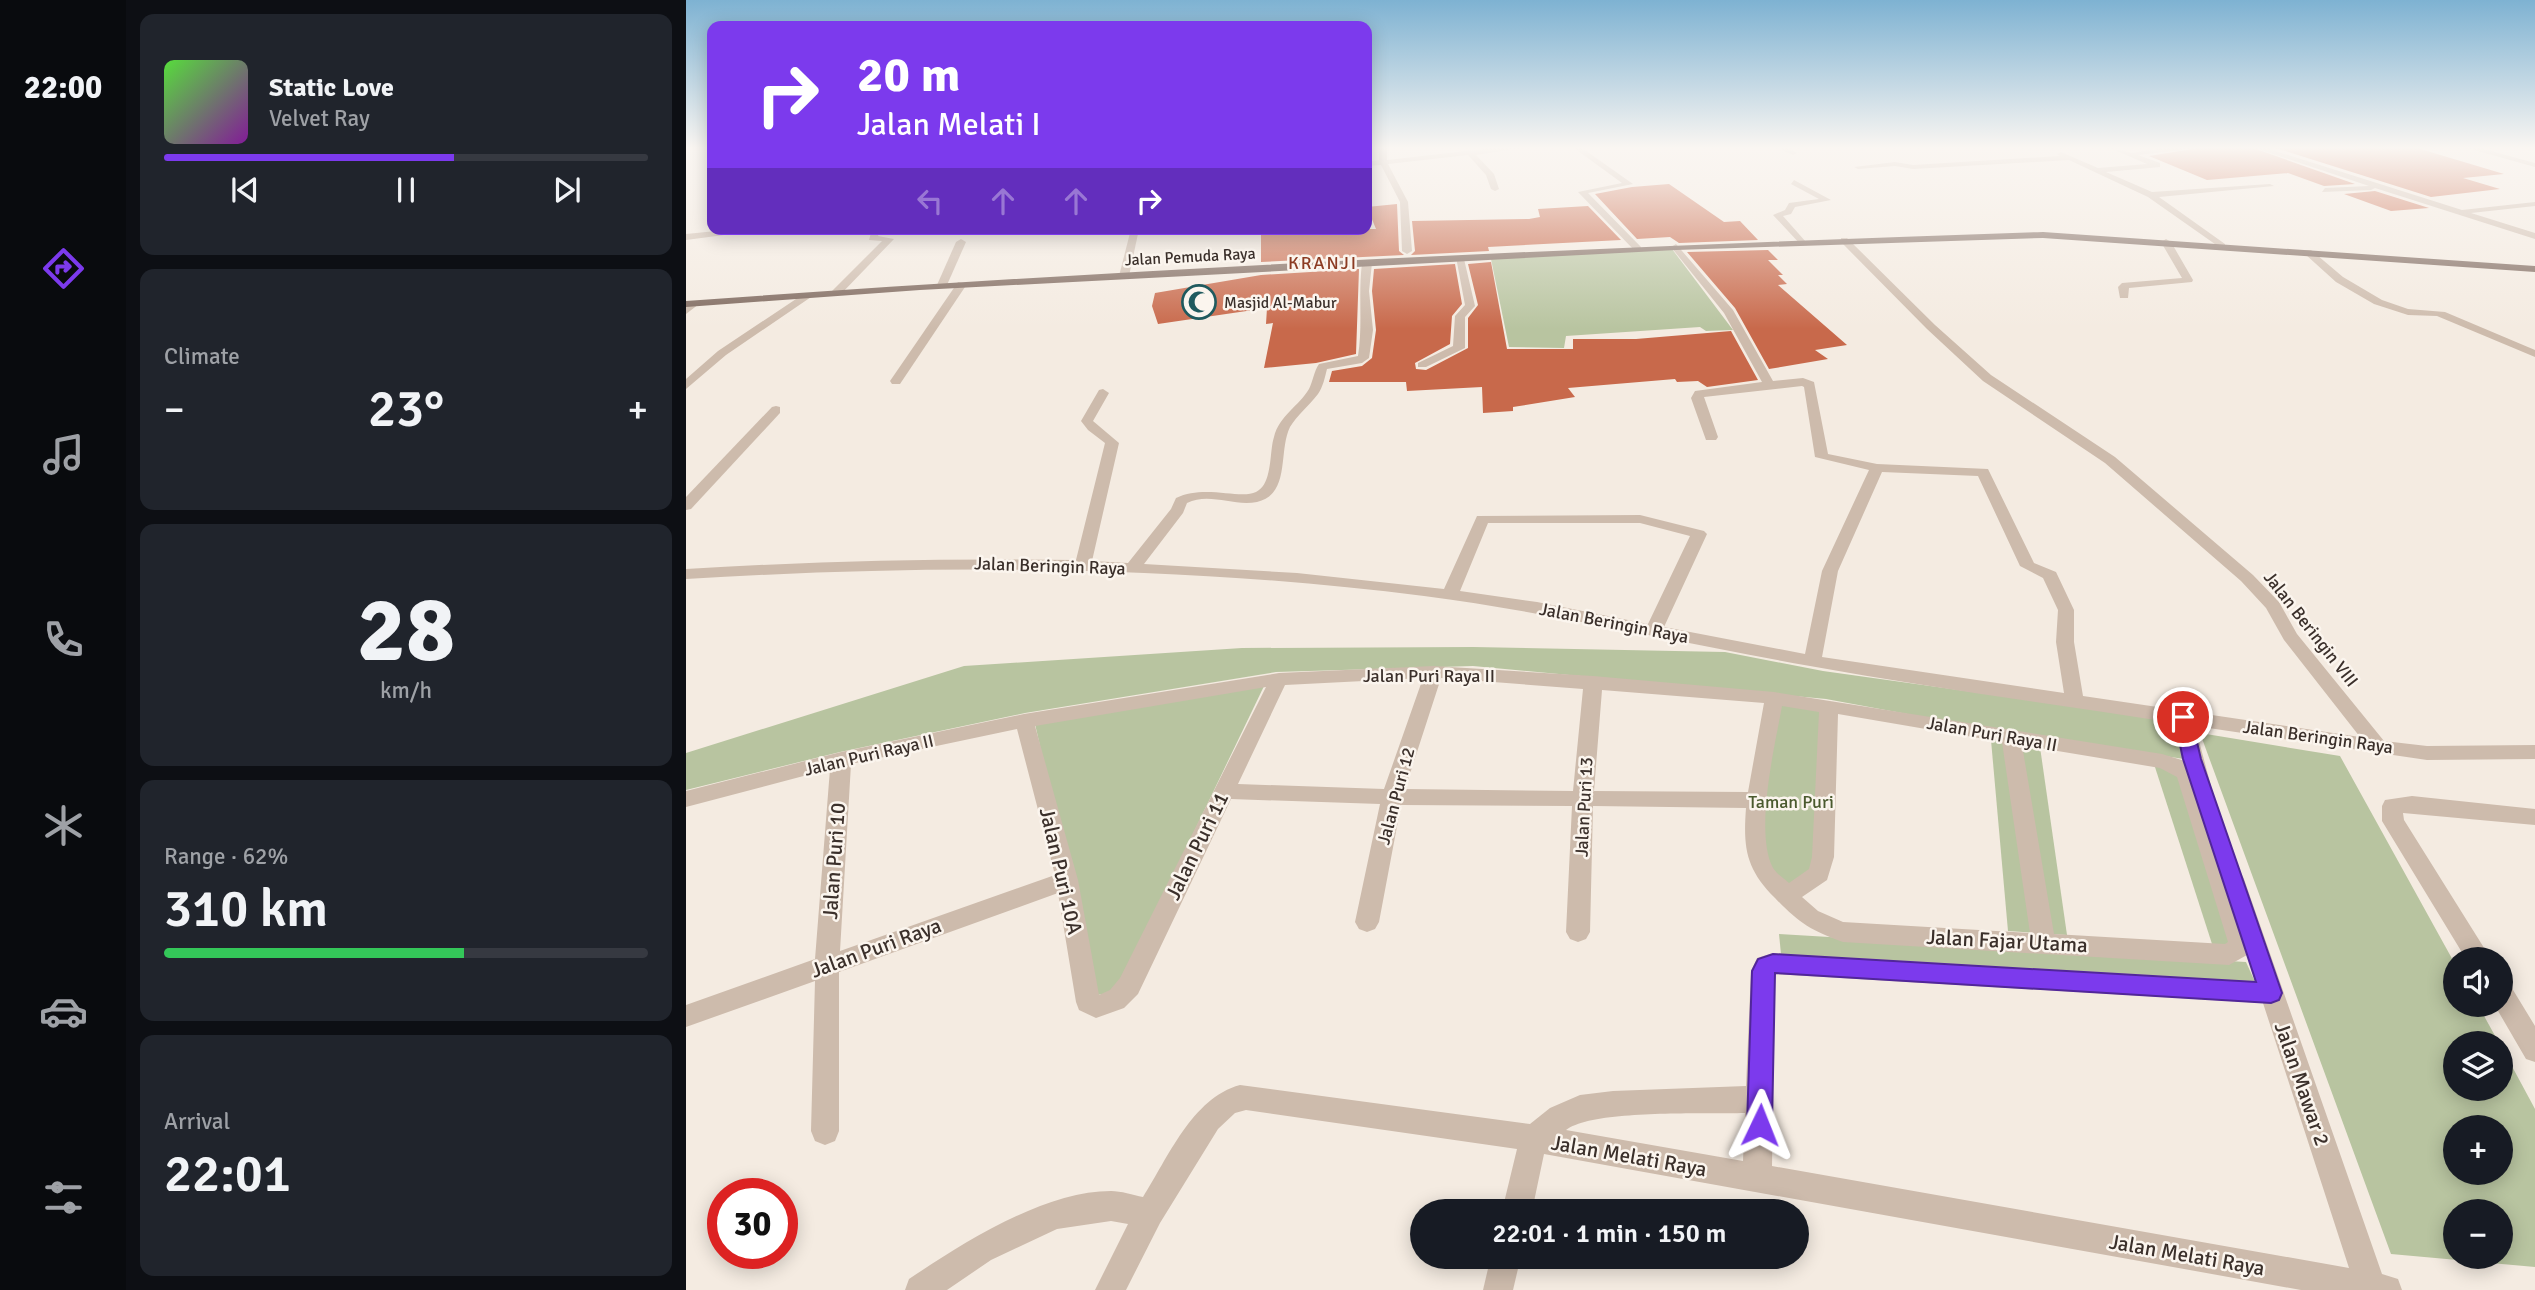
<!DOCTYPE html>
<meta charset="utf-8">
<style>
:root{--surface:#171b24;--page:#20242c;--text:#f1f3f6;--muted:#9ea1a6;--line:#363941;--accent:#7c3aed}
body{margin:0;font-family:Signika,sans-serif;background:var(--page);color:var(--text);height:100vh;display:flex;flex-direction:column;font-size:26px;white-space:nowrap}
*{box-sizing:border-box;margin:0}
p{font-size:23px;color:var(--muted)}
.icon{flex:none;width:38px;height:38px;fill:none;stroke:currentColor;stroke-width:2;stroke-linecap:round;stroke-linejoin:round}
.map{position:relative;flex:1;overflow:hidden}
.details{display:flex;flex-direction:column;gap:14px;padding:14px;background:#0d0f14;width:560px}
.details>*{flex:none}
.guide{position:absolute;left:21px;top:21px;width:665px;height:214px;border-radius:14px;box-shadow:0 4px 18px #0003;background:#7c3aed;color:#fff;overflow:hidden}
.controls{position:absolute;left:1757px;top:947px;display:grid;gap:14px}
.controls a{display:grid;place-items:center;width:70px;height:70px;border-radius:50%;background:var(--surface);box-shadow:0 4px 18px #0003;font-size:35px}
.speed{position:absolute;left:21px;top:1178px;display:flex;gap:14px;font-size:35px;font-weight:700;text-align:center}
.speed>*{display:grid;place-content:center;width:91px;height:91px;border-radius:50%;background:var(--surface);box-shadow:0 4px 18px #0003;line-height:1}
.speed .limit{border:10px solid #d22;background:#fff;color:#111}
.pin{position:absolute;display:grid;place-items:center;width:60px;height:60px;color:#fff;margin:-30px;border:4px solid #fff;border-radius:50%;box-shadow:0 2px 7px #0007}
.me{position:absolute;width:77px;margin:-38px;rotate:2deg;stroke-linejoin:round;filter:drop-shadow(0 0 5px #0008)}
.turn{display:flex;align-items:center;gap:24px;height:147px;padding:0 35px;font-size:32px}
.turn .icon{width:91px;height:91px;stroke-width:2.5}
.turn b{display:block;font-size:49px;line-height:60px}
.lanes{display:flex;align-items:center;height:66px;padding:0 35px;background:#0003;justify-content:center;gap:35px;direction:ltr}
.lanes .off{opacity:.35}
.big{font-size:52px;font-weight:600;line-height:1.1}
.details .tile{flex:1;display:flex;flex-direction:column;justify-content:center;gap:10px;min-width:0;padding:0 24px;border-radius:14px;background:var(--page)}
.details .dial{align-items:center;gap:0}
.dial b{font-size:91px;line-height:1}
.song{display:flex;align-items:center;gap:21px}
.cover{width:84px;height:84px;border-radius:10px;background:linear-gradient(135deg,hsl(110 70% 55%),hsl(290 70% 35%))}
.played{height:7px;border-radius:4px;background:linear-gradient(90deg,var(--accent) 60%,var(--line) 60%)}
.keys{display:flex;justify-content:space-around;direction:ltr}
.heat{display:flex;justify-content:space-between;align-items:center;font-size:38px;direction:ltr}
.charge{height:10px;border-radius:5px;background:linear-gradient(90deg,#34c759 62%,var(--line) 0)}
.trip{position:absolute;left:724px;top:1199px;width:399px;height:70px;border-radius:35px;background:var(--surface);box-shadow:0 4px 18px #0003;font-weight:600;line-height:70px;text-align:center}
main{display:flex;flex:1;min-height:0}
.dock{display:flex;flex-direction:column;width:126px;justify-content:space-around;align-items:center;background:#090b0e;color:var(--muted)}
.dock .icon{width:49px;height:49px}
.dock .on{color:var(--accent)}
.dock b{font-size:32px;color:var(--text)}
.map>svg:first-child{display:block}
.green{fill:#b8c4a0;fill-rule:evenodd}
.building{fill:#c8694b}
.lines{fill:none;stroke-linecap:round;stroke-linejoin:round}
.lane{fill:#cdbbac;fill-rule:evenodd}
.street{fill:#cdbbac;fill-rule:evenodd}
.primary{fill:#7d675c;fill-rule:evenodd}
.route{fill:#7c3aed;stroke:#51269a;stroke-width:2}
.labels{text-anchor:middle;stroke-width:5;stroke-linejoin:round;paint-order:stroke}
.far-street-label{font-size:16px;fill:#3b302b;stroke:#fbf5ee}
.far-poi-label{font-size:16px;fill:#3b302b;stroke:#fbf5ee;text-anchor:start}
.far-quarter-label{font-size:18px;letter-spacing:2px;fill:#8c3b22;stroke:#fbf5ee}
.street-label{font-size:18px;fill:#3b302b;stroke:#fbf5ee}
.park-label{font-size:18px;fill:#4a5a2e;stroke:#fbf5ee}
.near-street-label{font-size:21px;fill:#3b302b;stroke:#fbf5ee}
</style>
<main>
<nav class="dock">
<b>22:00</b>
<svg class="icon on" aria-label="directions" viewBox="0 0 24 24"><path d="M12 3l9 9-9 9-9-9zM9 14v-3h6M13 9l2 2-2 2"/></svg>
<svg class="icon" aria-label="music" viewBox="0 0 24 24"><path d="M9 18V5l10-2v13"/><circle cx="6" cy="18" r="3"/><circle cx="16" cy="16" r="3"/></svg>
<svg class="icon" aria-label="phone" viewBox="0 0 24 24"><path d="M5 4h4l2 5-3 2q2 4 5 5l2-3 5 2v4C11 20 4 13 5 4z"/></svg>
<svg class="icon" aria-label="climate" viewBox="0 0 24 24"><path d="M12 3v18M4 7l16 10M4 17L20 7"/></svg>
<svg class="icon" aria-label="car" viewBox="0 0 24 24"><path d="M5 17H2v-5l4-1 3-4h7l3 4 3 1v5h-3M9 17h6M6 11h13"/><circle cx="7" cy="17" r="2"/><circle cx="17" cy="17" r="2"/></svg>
<svg class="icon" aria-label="filters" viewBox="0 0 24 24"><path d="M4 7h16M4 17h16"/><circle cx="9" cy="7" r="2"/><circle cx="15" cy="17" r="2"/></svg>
</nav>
<section class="details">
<div class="tile">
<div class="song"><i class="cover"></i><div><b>Static Love</b><p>Velvet Ray</p></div></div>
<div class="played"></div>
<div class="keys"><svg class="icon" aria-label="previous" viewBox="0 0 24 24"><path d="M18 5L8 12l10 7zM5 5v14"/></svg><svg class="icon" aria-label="pause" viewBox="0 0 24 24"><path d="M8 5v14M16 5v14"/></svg><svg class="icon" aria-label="next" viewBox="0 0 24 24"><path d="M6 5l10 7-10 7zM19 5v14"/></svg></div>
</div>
<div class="tile"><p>Climate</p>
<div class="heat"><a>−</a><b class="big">23°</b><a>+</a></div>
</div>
<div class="tile dial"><b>28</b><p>km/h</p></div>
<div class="tile"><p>Range · 62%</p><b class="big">310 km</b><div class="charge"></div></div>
<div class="tile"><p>Arrival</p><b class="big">22:01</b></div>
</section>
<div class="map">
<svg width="1849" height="1290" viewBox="0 0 1849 1290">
<rect width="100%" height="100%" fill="#f4ebe1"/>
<g class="green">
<polygon points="986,249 1047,330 1020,331 1014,327 880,336 878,348 823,347 805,259"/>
<polygon points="787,647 1039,652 1137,671 1488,720 1498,759 1324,733 1140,699 787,666 590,672 339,713 154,752 0,790 0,753 278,666 556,648"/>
<polygon points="579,684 431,992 411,995 349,724"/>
<polygon points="1091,701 1139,707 1130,871 1102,892 1082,869 1075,801"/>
<path d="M1514 733 1654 756 1769 964V1004L1792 1005 1813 1043H1769V1088H1815V1046L1849 1109V1267L1705 1254ZM1769 1127H1815V1172H1769ZM1769 1211H1815V1256H1769Z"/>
<polygon points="1305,740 1354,747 1381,935 1322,931"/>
<polygon points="1468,764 1494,770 1550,944 1527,947"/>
<polygon points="1093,934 1560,962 1570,984 1095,954"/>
</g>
<g class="building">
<polygon points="1513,148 1567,148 1669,184 1638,186 1602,173 1521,180 1463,156"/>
<polygon points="1590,148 1731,148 1818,174 1777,178 1814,189 1745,197"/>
<polygon points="983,184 1038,222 1054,221 1072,240 993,243 984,237 951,239 909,194 946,187"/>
<polygon points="1689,191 1743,208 1705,211 1658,194"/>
<polygon points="711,204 713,251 718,255 575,262 575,229 690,229 681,207"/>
<polygon points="902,206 935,240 802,247 803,251 725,255 729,251 726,221 843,219 854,217 852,209"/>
<polygon points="1082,250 1092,260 1082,260 1097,275 1092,275 1101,284 1092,285 1161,345 1129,350 1142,359 1083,369 1049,308 1001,252"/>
<polygon points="805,262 821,349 887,349 887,339 950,339 1045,331 1072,380 1021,387 1012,381 991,382 989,379 882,388 889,397 827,407 827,411 797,413 796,387 721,391 720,382 643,382 646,371 676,366 686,358 690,330 686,291 688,269 769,264 776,304 766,316 764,344 729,363 730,369 740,370 782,348 782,318 792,305 782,264"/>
<polygon points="673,269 670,354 630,363 578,368 587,323 580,324 581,308 472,324 466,306 469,293 575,275"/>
</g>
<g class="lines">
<g class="lane">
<polygon points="275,239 280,242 261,285 252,287 251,285 270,242"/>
<polygon points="1480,239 1485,242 1507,280 1506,282 1443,288 1442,298 1434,298 1432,287 1436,283 1496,278 1475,242"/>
<polygon points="4,302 13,304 0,314 0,306"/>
</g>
<g class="street">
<polygon points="693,148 701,148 701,160 807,148 834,148 790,155 808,174 813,189 809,191 805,189 800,175 782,155 702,164 722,202 726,251 721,254 716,251 714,202 695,165 681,166 681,162 693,160"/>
<polygon points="888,148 896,148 947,184 902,193 955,247 955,251 949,251 892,192 936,183"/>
<polygon points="1092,148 1102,148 1111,153 1107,155"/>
<polygon points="1424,148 1446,153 1478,148 1511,148 1452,155 1474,163 1474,167 1420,172 1466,192 1584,184 1588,186 1473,197 1539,244 1539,248 1536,249 1462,197 1383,160 1227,169 1209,166 1172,169 1168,167 1209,162 1227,165 1374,156 1371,154 1375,152 1412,168 1461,164"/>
<polygon points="1569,148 1580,148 1776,210 1849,202 1849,206 1785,213 1849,233 1849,239 1689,188 1685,190 1636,192 1639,188 1683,186"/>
<polygon points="1781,148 1794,148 1849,163 1849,167"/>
<polygon points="1108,180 1145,200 1109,207 1105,214 1097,216 1120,242 1115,245 1087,215 1099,210 1103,203 1133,199 1105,184"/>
<polygon points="50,229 83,229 0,240 0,234"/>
<polygon points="186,229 195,229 192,236 208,239 154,295 146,295 146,291 196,241 183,240"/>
<polygon points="445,229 453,229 443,276 438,279 433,276"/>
<polygon points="522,229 547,229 525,234"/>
<path d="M1155 238H1161L1249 325 1305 375 1429 457 1567 575 1593 602 1611 634 1698 741 1741 746 1849 745V759L1741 760 1509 726 1525 786 1522 791 1517 793 1543 871 1555 873 1558 879 1696 1274 1712 1279 1716 1290H1615L858 1154 846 1211H816L831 1149 560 1110 549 1113 532 1129 474 1223 440 1290H409L442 1224 425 1221 371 1229 305 1260 261 1290H219L223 1279C277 1243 358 1191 425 1191 435 1191 447 1195 457 1197 482 1158 506 1098 554 1085L844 1124 864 1108 894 1095 927 1091 1060 1086 1065 971 1071 958 1087 953 1569 981 1561 955 1543 965 1157 942C1125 931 1112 922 1089 898 1060 869 1057 848 1060 808L907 806 904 932 900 939 892 942 884 939 880 932 886 806 715 805 693 922 689 929 681 932 673 929 669 922 694 804 545 799 452 994 438 1008 410 1018 393 1010 390 1002 372 893 153 972V1131L149 1141 139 1145 129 1141 125 1131 129 981 0 1027V1005L129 959 144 769 0 807V791L155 752 338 714 593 673 748 666 907 676 1088 692 1476 754 1499 761 1489 723C1367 704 1245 688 1124 666 995 643 868 613 738 596 493 565 246 564 0 579V569C130 561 260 558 390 560L419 443 402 430 395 421 413 390 417 389 423 393 407 421 433 443 406 561 442 563 485 509 490 498C519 484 554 500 570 492 587 484 583 452 588 437 593 416 613 406 623 389 627 381 628 371 633 364L672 356C677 325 672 295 676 263L681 260 686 263 683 291 687 330 683 358 676 363 641 369C639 377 637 387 632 394 623 406 611 415 604 427 592 451 605 494 571 502 548 507 524 492 501 503L497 513 458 564 611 573 758 589 791 516 954 515 1018 531 1021 534 978 627 1119 654 1136 571 1183 470 1129 457 1118 387 1116 386 1018 397 1032 437 1030 440H1020L1005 398 1009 391 1076 382 1038 313 985 247 990 244 1047 310 1087 381 1117 378 1128 382 1142 454 1191 464 1302 469 1348 563 1370 572 1388 610V642L1397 696 1674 737 1598 640 1580 608 1555 581 1419 463 1297 381 1241 329 1155 242ZM1196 472 1292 476 1334 566 1357 578 1372 610 1370 642 1378 693 1136 657 1152 571ZM802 523H954L1004 536 962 624 851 602 774 591ZM737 678 698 789 552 784 599 685ZM755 678 897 689 887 791 719 789ZM580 687 434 978 424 990 413 995 392 880 349 726ZM916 690 1078 703 1062 792 908 791ZM1096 706 1133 712 1126 857 1123 869 1103 883C1097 878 1091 874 1087 868 1068 832 1089 745 1096 706ZM1152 714 1316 742 1344 933 1157 922 1132 911 1116 897 1141 880 1148 857ZM331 729 369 875 154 951 165 764ZM1336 745 1474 768 1491 777 1542 942 1539 944 1368 934ZM1089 974 1577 1003 1663 1268 1086 1166ZM1059 1113 1057 1161 880 1130C906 1109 1022 1114 1059 1113Z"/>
<polygon points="1619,250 1625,250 1657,277 1696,300 1722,309 1759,312 1849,350 1849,357 1751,316 1722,315 1688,304 1650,282 1619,254"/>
<polygon points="770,257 778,259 789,306 779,317 779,348 740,367 732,367 732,363 767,346 769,316 779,305"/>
<polygon points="272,282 281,284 214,384 206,384 204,381"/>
<polygon points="119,293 128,295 40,355 0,389 0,379 32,351"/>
<polygon points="90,406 94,407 94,413 5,509 0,510 0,497 86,407"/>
<polygon points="1726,796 1849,809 1849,825 1717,813 1718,820 1805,959 1780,959 1696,821 1696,806 1699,800"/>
<polygon points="1815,982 1824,985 1849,1026 1849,1062 1840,1059 1808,1004 1815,1004"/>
<polygon points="805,1256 835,1256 827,1290 797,1290"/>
</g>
<path class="primary" d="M1357 232 1849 266V272L1357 238 990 250 234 290 0 307V301C452 268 904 247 1357 232Z"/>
</g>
<linearGradient id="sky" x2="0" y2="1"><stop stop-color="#7eb2d2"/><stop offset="0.45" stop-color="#faf6f2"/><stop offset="1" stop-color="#faf6f2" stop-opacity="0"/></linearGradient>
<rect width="1849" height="329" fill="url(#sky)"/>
<polygon class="route" points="1497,711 1505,717 1515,759 1596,993 1593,1000 1585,1003 1089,973 1086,1125 1083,1134 1074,1138 1065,1134 1061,1125 1066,971 1072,959 1087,954 1570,982 1497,759 1488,717"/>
<defs>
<g id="mosque-ring" transform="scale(1.75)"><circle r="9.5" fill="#fbf5ee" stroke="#1f5a5e" stroke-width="1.5"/><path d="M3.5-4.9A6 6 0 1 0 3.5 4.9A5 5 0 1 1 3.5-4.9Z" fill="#1f5a5e"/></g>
</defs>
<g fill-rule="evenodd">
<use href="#mosque-ring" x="513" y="302"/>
</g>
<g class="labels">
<g class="far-street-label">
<text transform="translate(504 256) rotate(-3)" y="6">Jalan Pemuda Raya</text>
</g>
<g class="far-poi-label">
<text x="538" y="308">Masjid Al-Mabur</text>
</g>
<g class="far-quarter-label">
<text x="637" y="269">KRANJI</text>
</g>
<g class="street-label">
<text transform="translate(364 566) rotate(2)" y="6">Jalan Beringin Raya</text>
<text transform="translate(928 623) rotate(11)" y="6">Jalan Beringin Raya</text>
<text transform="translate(1625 629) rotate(52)" y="6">Jalan Beringin VIII</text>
<text x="743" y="682">Jalan Puri Raya II</text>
<text transform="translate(1306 734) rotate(10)" y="6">Jalan Puri Raya II</text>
<text transform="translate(1632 737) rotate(8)" y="6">Jalan Beringin Raya</text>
<text transform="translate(183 755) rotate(-13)" y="6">Jalan Puri Raya II</text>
<text transform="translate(710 796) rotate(-75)" y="6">Jalan Puri 12</text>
<text transform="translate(898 807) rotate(-87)" y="6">Jalan Puri 13</text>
</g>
<g class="park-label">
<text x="1105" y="808">Taman Puri</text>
</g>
<g class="near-street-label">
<text transform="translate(511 846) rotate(-64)" y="7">Jalan Puri 11</text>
<text transform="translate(148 861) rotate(-86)" y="7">Jalan Puri 10</text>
<text transform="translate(375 871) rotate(77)" y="7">Jalan Puri 10A</text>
<text transform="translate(1321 941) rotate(3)" y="7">Jalan Fajar Utama</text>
<text transform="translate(190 948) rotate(-20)" y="7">Jalan Puri Raya</text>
<text transform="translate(1616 1084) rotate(71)" y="7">Jalan Mawar 2</text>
<text transform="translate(943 1156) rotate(10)" y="7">Jalan Melati Raya</text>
<text transform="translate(1501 1255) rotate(10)" y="7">Jalan Melati Raya</text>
</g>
</g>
</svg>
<div class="controls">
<a><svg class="icon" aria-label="sound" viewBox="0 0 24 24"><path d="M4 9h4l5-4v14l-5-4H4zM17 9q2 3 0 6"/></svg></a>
<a><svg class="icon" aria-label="layers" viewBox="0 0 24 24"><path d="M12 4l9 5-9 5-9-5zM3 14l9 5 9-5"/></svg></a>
<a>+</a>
<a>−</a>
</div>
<div class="speed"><div class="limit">30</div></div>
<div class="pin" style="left:1497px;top:717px;background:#d93025"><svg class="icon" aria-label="arrive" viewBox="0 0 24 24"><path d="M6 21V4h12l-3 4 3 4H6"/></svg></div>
<svg class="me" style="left:1074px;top:1125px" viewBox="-20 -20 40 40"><path d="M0-17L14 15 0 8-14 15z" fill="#7c3aed" stroke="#fff" stroke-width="4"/></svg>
<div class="trip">22:01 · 1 min · 150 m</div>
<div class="guide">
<div class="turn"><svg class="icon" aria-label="right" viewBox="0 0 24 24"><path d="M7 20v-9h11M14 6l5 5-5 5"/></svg><div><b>20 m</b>Jalan Melati I</div></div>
<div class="lanes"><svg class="icon off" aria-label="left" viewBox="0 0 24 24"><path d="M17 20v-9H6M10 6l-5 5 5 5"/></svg><svg class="icon off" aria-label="ahead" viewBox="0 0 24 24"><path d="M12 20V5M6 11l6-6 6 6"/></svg><svg class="icon off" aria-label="ahead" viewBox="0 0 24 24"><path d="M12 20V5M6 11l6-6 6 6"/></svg><svg class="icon" aria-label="right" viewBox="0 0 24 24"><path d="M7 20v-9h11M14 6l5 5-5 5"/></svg></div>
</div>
</div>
</main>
